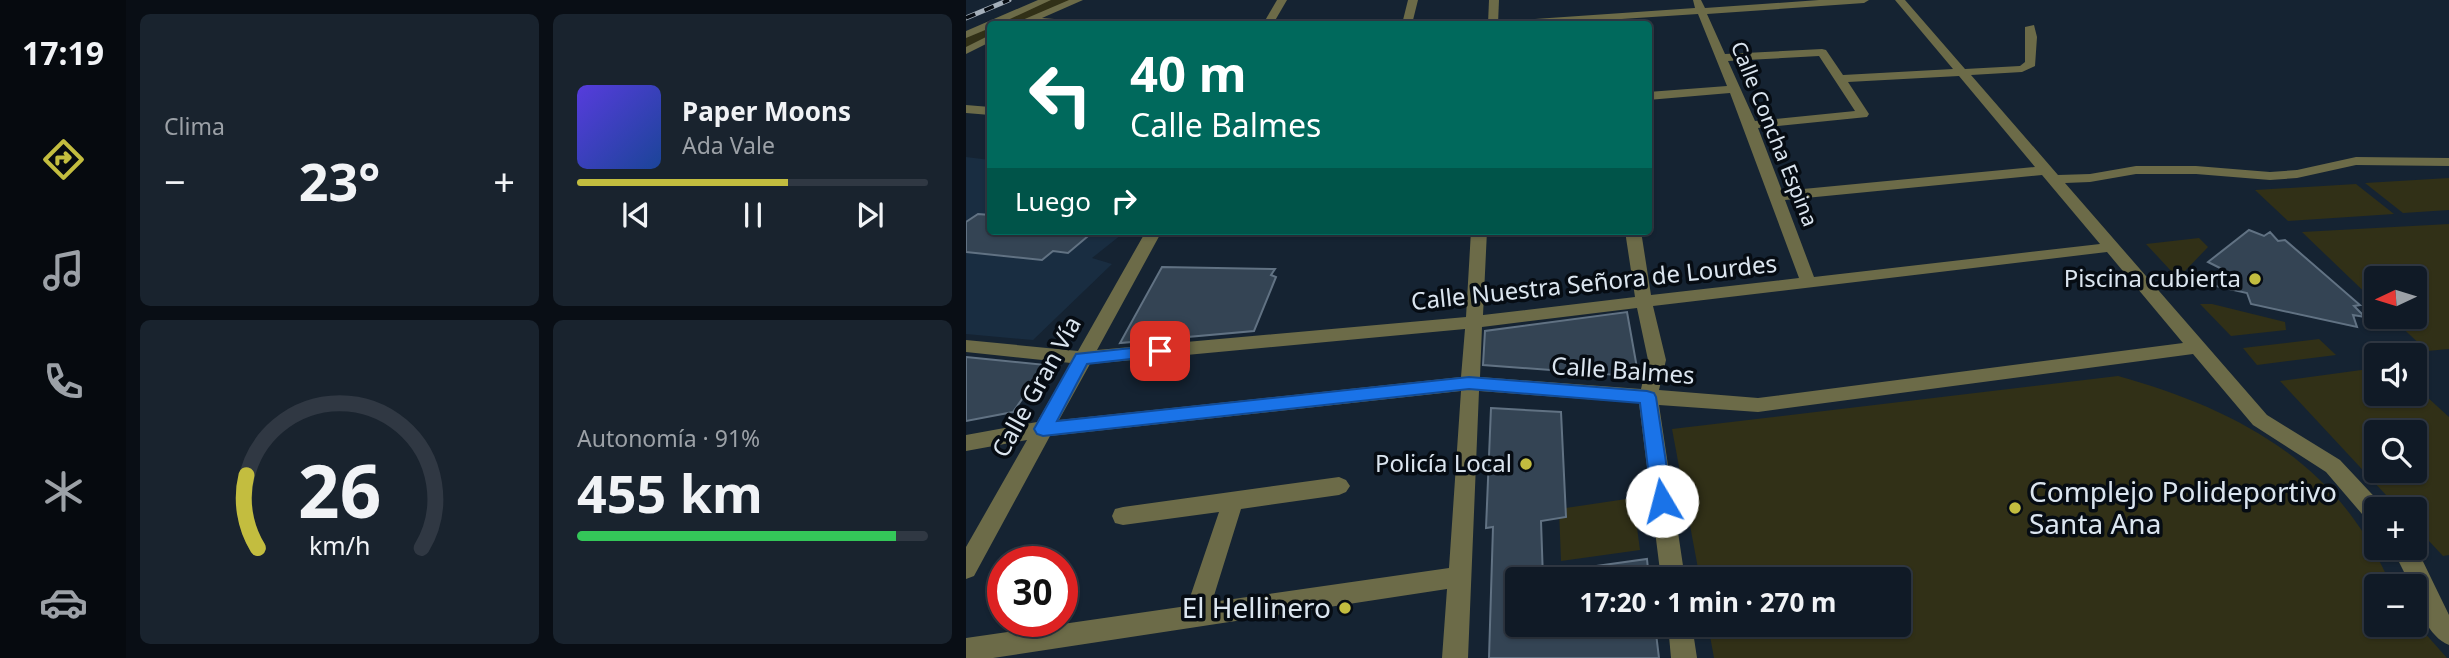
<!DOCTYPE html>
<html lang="es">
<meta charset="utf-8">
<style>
:root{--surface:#101a26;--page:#19232e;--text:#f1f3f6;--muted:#9ca1a7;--line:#303843;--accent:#c3bd3f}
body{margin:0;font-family:"Noto Sans",sans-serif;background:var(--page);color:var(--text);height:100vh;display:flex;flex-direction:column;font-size:26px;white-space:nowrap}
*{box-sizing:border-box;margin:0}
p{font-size:23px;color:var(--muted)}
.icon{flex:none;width:38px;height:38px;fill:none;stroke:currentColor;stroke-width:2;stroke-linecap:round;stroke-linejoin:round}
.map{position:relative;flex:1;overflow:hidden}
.side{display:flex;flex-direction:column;gap:14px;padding:14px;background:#090e15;width:840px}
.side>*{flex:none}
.top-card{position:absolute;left:21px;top:21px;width:665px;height:214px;border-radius:7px;box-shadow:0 2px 5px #0004,0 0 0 2px var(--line);background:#00695c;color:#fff;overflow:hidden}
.needle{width:46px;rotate:266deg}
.controls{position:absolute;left:1398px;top:266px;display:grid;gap:14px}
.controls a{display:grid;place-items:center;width:63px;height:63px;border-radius:7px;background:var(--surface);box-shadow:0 2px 5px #0004,0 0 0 2px var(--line);font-size:35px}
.speed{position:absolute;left:21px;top:546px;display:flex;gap:14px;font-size:35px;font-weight:700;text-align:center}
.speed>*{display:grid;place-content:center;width:91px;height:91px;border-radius:50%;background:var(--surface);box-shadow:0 2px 5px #0004,0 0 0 2px var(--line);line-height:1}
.speed .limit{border:10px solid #d22;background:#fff;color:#111}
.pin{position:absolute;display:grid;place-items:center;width:60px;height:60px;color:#fff;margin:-30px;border-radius:14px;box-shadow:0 4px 10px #0006}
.me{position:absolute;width:77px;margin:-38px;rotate:352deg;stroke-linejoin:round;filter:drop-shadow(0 0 5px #0008)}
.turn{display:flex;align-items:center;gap:24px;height:147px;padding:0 28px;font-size:32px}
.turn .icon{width:91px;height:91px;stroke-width:2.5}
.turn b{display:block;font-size:49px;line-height:60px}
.then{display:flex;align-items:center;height:66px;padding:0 28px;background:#0003;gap:14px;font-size:26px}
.big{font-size:52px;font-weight:700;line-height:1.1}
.side .card{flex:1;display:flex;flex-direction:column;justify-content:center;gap:10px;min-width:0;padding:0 24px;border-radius:10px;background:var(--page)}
.side .dial{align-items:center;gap:0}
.dial svg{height:182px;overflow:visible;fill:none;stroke:var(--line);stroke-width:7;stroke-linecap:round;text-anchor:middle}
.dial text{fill:var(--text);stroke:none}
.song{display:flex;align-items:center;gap:21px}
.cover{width:84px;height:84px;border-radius:10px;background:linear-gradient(135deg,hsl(250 70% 55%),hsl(220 70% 35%))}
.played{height:7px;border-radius:4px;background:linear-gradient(90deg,var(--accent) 60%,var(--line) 60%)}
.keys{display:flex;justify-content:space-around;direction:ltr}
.heat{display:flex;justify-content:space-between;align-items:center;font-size:38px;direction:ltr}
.charge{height:10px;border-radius:5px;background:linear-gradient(90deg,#34c759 91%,var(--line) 0)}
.side .tiles{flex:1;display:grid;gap:14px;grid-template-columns:repeat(2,1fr)}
.trip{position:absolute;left:539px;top:567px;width:406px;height:70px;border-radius:7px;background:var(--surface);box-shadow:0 2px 5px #0004,0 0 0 2px var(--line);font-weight:700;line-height:70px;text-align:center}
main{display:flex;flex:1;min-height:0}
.dock{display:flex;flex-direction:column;width:126px;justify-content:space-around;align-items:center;background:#060a0f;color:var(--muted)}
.dock .icon{width:49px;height:49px}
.dock .current{color:var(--accent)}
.dock b{font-size:32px;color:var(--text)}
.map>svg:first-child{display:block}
.built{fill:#192d41}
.green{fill:#313017;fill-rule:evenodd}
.building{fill:#344454;stroke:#617283;stroke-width:2}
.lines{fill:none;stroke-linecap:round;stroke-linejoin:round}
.minor{fill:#6c6b48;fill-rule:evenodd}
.rail-casing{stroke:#a4afba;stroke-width:5}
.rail{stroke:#060c13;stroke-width:3.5;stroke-dasharray:10;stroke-linecap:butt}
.route{fill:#1a73e8;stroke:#114b97;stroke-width:2}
.poi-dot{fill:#c3bd3f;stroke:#060c13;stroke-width:2.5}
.labels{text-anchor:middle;stroke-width:7;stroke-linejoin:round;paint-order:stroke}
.far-street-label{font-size:21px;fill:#dbe5ef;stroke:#060c13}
.poi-label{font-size:24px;fill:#dbe5ef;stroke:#060c13;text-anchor:end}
.street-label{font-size:24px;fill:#dbe5ef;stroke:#060c13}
.near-poi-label{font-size:28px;fill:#dbe5ef;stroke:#060c13;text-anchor:start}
</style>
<main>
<nav class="dock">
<b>17:19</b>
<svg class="icon current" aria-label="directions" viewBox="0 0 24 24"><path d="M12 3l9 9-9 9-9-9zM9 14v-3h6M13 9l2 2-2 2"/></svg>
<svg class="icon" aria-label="music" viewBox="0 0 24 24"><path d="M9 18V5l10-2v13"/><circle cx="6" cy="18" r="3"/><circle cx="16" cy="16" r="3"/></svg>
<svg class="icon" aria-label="phone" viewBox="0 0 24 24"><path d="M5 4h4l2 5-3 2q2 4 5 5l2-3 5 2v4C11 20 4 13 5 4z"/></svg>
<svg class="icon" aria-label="climate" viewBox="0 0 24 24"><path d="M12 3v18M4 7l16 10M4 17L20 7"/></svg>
<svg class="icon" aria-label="car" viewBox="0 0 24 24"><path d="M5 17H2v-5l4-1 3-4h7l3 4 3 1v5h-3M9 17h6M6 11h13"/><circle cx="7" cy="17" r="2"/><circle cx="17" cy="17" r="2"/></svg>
</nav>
<section class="side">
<div class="tiles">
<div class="card"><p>Clima</p>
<div class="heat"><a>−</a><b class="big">23°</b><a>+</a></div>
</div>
<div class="card">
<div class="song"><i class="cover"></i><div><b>Paper Moons</b><p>Ada Vale</p></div></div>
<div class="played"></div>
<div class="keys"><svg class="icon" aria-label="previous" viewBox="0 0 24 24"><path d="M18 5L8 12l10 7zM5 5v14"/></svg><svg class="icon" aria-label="pause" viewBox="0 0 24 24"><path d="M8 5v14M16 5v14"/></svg><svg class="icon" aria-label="next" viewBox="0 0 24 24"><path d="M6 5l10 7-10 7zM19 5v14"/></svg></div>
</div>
<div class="card dial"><svg viewBox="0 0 100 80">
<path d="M14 69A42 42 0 1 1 86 69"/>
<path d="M14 69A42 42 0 0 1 9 37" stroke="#c3bd3f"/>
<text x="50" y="56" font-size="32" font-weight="700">26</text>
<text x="50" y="72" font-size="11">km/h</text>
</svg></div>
<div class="card"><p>Autonomía · 91%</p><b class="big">455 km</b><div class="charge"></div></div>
</div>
</section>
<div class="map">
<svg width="1483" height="658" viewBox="0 0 1483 658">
<rect width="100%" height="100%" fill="#152332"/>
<polygon class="built" points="0,157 24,160 24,231 160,231 126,258 146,264 67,340 0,334"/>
<g class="green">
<polygon points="80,0 112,0 52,24 24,24 24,38 0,51 0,35"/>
<polygon points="1483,178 1483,210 1437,213 1399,183"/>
<polygon points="1390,184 1428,214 1322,221 1289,190"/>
<polygon points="1483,224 1483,349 1461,351 1425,317 1449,317 1449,278 1410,278 1410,303 1336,232"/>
<polygon points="1233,238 1242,247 1218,272 1207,273 1180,244"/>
<polygon points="1234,304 1246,304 1319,322 1320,330 1265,336"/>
<polygon points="1353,339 1370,355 1291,365 1277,348"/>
<path d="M1410 368V394H1449V386L1483 417V555L1477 556 1449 526V509H1433L1314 381ZM1410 432H1449V471H1410Z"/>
<path d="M1152 376C1249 403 1342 446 1398 534 1409 550 1417 569 1426 586H1410V625H1449V622L1481 658H748L742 625H933V579H734L706 429Z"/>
<polygon points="667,498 674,550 595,561 593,509"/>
</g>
<g class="building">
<polygon points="12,214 24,215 24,231 128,231 102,253 87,251 76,260 0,252 0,222"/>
<polygon points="1283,230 1298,236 1304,232 1312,241 1319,240 1394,305 1388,306 1399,317 1387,315 1391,327 1285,304 1281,293 1241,284 1258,270 1242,262"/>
<polygon points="196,267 309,269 305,275 310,277 288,331 154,343"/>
<polygon points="661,312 671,368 663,372 664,376 517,365 519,331"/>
<polygon points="0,357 80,365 47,412 0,421"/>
<polygon points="525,408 595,412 600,517 575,521 577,579 551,579 551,625 689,625 693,658 523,658 527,527 520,528"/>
<polygon points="681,559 683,579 609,579 608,569"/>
</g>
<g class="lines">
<g class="minor">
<polygon points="72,0 85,0 33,24 24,24 24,28 0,38 0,31"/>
<polygon points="103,0 117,0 76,18 113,21 118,24 47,24"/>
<polygon points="311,0 321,0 307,24 297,24"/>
<polygon points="442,0 452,0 446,24 436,24"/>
<polygon points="523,0 533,0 532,24 522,24"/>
<path d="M727 0H735L739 8 853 0H903L898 3 741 14 759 54 856 49 860 50 877 75 987 69 929 0H939L999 69 1054 66 1059 62V27L1068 25 1071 37 1069 66 1056 72 1005 75 1092 175 1124 174 1170 166H1230L1304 172 1331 170 1390 157 1483 158V166L1390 165 1331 178 1304 180 1230 174H1170L1124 182 1099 183 1301 415 1374 460 1418 507 1410 509V523L1402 521 1360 472 1287 425 1227 354 792 412 693 405 719 579H695L673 403 513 391 502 658H476L481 589 27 658H0V638L221 606 253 512 157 525 149 523 146 516 149 509 157 507 373 477 380 480 384 486 380 492 373 495 275 509 246 602 483 568 495 391 84 436 8 576 0 579V547L61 440 0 451V435L71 422 105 363 0 352V340L112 351 180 231H196L131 350 500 317 505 231H521L517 315 669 297 659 231H675L685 295 833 278 764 93 682 100V92L761 86 732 14 579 24H535L540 21 729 8ZM853 56 889 111 789 121 762 61ZM993 76 1069 167 816 191 792 128 901 117 903 114 882 82ZM1076 175 1134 244 848 277 819 200ZM1141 252 1217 343 792 398 693 390 700 360 687 306ZM671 308 682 360 675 389 514 377 516 327ZM499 329 495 377 93 420 124 364Z"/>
<polygon points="24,35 24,42 0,54 0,47"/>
<polygon points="0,105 24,107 24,115 0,113"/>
<path d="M1449 545 1483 615V645C1463 637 1449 607 1449 586H1445L1426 548H1449Z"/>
<polygon points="702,625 726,625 731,658 705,658"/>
</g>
<g class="rail-casing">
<polyline id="rail" points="0,18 43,0"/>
</g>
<use href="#rail" class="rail"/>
</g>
<polygon class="route" points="194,345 200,347 202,351 200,355 121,364 91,421 503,377 681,391 688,393 690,397 706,501 703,507 696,509 689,507 686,501 674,403 503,389 77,436 71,434 68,429 110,354"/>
<g class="poi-dot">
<circle cx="1289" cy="279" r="7"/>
<circle cx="560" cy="464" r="7"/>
<circle cx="1049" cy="508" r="7"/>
<circle cx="379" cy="608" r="7"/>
</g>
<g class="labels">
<g class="far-street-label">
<text transform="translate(808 134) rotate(68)" y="7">Calle Concha Espina</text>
</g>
<g class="poi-label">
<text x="1275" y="287">Piscina cubierta</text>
<text x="546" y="472">Policía Local</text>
</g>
<g class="street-label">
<text transform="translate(628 283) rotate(-6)" y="8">Calle Nuestra Señora de Lourdes</text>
<text transform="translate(657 371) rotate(4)" y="8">Calle Balmes</text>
<text transform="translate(71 387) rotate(-61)" y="8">Calle Gran Vía</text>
</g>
<g class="near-poi-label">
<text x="1063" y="502">Complejo Polideportivo<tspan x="1063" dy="32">Santa Ana</tspan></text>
<text x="365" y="618" text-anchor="end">El Hellinero</text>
</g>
</g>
</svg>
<div class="controls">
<a><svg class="needle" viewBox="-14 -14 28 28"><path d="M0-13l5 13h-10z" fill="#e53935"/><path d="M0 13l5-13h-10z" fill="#9ca1a7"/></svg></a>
<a><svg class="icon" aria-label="sound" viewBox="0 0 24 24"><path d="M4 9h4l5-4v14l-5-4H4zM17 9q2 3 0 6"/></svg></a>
<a><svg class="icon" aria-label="search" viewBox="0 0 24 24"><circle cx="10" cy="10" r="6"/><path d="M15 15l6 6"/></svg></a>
<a>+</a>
<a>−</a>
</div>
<div class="speed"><div class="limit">30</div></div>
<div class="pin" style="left:194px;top:351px;background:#d93025"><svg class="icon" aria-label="arrive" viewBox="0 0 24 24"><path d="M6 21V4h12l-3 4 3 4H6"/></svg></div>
<svg class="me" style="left:696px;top:501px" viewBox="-20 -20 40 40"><circle r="19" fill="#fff"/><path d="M0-13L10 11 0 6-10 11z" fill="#1a73e8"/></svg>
<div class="trip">17:20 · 1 min · 270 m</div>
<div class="top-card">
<div class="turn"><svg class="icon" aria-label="left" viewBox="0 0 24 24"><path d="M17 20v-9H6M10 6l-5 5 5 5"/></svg><div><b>40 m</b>Calle Balmes</div></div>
<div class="then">Luego<svg class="icon" aria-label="right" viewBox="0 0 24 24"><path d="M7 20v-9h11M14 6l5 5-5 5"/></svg></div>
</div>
</div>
</main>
